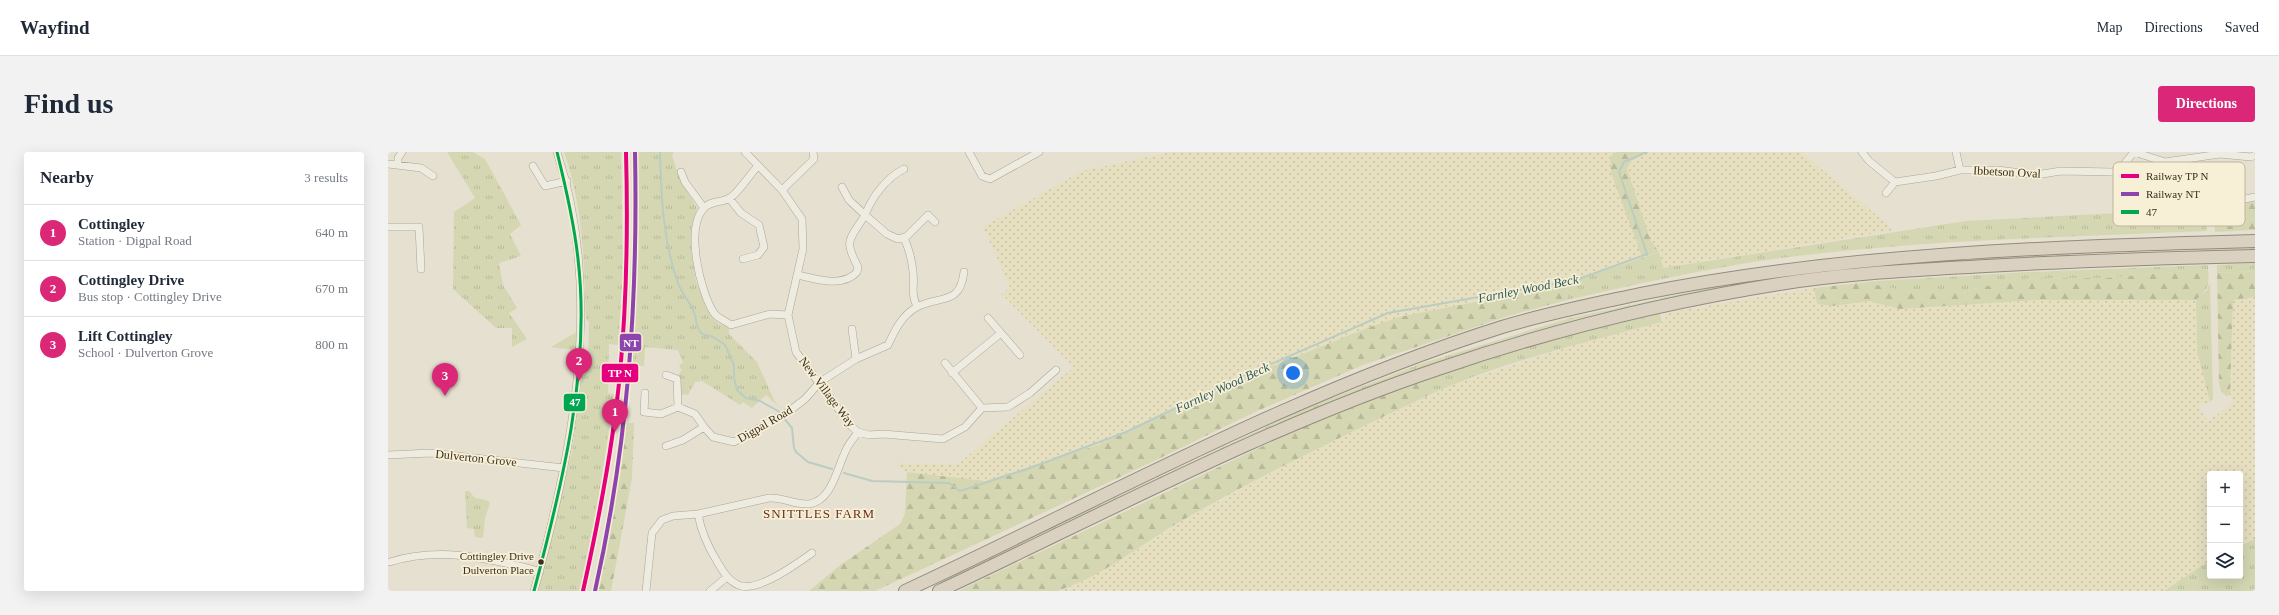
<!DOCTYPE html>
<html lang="en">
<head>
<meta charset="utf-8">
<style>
  body { margin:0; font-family:"Times New Roman",serif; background:#f2f2f3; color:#1f2937 }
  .controls { position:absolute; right:12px; bottom:12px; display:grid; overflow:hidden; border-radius:4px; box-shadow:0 4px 16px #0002 }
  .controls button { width:36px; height:36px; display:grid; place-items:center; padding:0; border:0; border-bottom:1px solid #e0e1e3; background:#fff; color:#1f2937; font:20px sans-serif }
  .you { position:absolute; left:905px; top:221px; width:14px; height:14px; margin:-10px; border:3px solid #fff; border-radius:50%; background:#1a73e8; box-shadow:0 0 0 6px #1a73e833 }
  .badge { display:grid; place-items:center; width:26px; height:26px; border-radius:50%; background:#db2777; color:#fff; font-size:13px; font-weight:700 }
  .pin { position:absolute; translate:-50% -33px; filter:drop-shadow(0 1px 2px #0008) }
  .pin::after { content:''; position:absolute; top:21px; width:14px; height:12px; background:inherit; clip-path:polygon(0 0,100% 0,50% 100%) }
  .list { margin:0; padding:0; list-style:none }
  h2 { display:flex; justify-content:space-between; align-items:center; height:52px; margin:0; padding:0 16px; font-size:17px }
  h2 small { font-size:13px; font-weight:400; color:#747a83 }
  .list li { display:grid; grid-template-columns:26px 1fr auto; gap:12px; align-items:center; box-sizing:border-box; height:56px; padding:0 16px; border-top:1px solid #e0e1e3 }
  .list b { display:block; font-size:15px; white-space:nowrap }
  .list p { margin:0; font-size:13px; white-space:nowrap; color:#747a83 }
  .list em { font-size:13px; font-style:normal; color:#747a83 }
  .icon { flex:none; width:22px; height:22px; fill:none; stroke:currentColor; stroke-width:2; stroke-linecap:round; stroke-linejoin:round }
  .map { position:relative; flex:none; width:1867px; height:439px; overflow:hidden; border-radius:4px }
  header { display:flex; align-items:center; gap:24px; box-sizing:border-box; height:56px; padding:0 20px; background:#fff; border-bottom:1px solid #e0e1e3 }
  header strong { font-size:19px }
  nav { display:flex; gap:22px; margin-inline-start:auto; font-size:14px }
  .intro { display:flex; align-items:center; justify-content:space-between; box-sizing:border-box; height:96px; padding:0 24px }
  h1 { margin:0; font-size:28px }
  .button { padding:10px 18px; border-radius:4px; background:#db2777; color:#fff; font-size:14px; font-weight:700 }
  main { display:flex; gap:24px; padding:0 24px }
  aside { flex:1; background:#fff; border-radius:4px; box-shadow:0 4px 16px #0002 }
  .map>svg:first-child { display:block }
  .farmland { fill:url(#farmland-dots) }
  .grass { fill:url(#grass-tufts) }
  .forest { fill:url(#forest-firs) }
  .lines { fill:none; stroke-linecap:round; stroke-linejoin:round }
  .stream { stroke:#bbccc2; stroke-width:2 }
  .street-casing { stroke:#aca598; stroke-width:8 }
  .highway-casing { stroke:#918b7f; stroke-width:14 }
  .street { stroke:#eeebe1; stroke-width:7 }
  .highway { stroke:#dad1c0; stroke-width:12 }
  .bus-1-casing { stroke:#f7efd6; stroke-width:6 }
  .bus-1 { stroke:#00a651; stroke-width:3 }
  .rail-1-casing { stroke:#f7efd6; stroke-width:7 }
  .rail-2-casing { stroke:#f7efd6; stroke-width:7 }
  .rail-1 { stroke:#e5007d; stroke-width:4 }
  .rail-2 { stroke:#8e44ad; stroke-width:4 }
  .bus-dot { fill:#3c2e1f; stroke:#f7efd6; stroke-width:1.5 }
  .labels { text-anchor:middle; stroke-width:3.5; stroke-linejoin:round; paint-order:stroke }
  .bus-label { font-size:11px; fill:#3c2e1f; stroke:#f7efd6; text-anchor:end }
  .street-label { font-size:12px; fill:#3c2e1f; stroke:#f7efd6 }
  .water-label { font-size:13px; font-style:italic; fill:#2e5c5b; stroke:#f7efd6 }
  .neighbourhood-label { font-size:13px; letter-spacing:1px; fill:#6a311d; stroke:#f7efd6 }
  .key { fill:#f7efd6; stroke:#bfb59f; stroke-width:1 }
  .key-label { font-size:11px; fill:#3c2e1f }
  .line-badge { stroke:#f7efd6; stroke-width:1.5 }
  .badge-label { font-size:11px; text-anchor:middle; font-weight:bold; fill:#fff }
</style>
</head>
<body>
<header>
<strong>Wayfind</strong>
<nav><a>Map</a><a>Directions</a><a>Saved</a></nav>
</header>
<div class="intro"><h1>Find us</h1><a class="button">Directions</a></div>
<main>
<aside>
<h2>Nearby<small>3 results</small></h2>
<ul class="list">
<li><span class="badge">1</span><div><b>Cottingley</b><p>Station · Digpal Road</p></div><em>640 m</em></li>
<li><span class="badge">2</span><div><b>Cottingley Drive</b><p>Bus stop · Cottingley Drive</p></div><em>670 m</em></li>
<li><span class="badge">3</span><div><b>Lift Cottingley</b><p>School · Dulverton Grove</p></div><em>800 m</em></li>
</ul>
</aside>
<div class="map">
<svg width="1867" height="439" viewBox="0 0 1867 439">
  <defs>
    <pattern id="farmland-dots" width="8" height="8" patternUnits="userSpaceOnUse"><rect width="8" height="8" fill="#e6e0c0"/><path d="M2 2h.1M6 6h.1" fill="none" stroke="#c6c0a5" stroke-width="1.8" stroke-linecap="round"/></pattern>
    <pattern id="grass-tufts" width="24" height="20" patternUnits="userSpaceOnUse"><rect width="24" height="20" fill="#d4d7b2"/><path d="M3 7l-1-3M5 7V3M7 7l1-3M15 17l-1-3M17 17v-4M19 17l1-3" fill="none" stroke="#b7b999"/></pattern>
    <pattern id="forest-firs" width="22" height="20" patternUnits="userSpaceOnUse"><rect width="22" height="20" fill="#d4d7b2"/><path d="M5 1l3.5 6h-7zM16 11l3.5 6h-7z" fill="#b7b999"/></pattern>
  </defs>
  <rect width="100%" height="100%" fill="#e6e0d0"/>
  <path class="farmland" d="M783 0H1229L1222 5 1223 21 1254 105 1178 132 1107 144 979 176 868 221 710 293 597 329 519 320 505 311 569 313 686 215 614 142 622 135 595 75 694 19Z
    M1259 0H1413L1506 78 1274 116 1271 100 1263 89 1239 17 1243 9Z
    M1426 136 1429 152 1481 149 1512 157 1648 148H1808L1809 199 1822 250 1814 252 1811 257 1820 269 1845 251 1841 239 1845 148 1867 145V387L1852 394V322H1822V408L1776 439H668L680 435 730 410 794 369 943 289 1066 232 1184 194 1278 169 1277 161Z"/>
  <path class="grass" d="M59 0H85L97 7 133 73 122 82 133 104 111 111 115 133 129 156 121 161 139 187 124 195V176H108L65 137 66 60 87 46Z
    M176 0H233L235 121 230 193 221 192 220 241 226 242C217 308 207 374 191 439H150L184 299 195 216 200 211 201 170 198 167C196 111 195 53 176 0Z
    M246 0H286L284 3 291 25 309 56 303 97 308 129 323 164 331 172 341 175V182L369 210 387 250 394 258 378 243 364 256 355 250 352 253 314 229 307 230 300 243 293 242 290 223 294 218 291 214 295 210 290 198 257 195 256 214 241 213 247 111Z
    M1810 57 1819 62V79C1677 85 1534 88 1392 106 1321 116 1250 132 1179 148L1178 132 1271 100 1275 116 1578 69Z
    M1867 95V98C1759 102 1651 109 1543 116 1471 121 1399 124 1328 136 1182 162 1047 207 910 263L562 426V423L918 256 1032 212 1182 166 1329 134 1391 124 1507 111Z
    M1867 111V119L1829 121V113Z
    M1820 113V117L1718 126 1627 127 1576 140H1523L1489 133 1488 129 1641 120Z
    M1822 130 1825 247 1822 250 1809 199 1808 148 1819 138Z
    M1272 162 1274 170C1195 191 1113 210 1039 244L1037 227C1114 201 1192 180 1272 162Z
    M192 178 191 199 163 195Z
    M77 339H81L87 346 98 348 102 351 97 366 95 386 87 385 86 377 79 376Z
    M1867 387V439H1776L1822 408V424H1852V394Z"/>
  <path class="forest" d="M1229 0H1259L1243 9 1239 17 1263 89 1271 100 1254 105 1223 21 1222 5Z
    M1867 49V78L1827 80 1826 62 1833 54Z
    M1820 117C1822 133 1819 138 1808 148H1648L1512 157 1481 149 1445 154 1429 152 1426 136 1488 129 1489 133 1523 140H1576L1627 127 1718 126Z
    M1867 119V145L1845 148 1842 243 1838 244 1833 239 1831 231 1829 121Z
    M1178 132 1179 148 1120 164 975 213 867 260 764 310 487 439H421L451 414 512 372 517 362 519 320 597 329 710 293 868 221 979 176 1011 165Z
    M1037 227 1039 244C956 283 874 323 795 368 753 392 715 425 668 439H570L913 276Z
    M238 271H246L244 326 223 439H208Z"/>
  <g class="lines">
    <path class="stream" d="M272 0C273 43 275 90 290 131 293 141 302 150 306 160 310 170 306 173 314 182L325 185 337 193 346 213V226L349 238 358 246 372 249 390 259 404 276 406 296 408 300 420 310 444 317
      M456 321 484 329 561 331 572 339 642 316 738 280 842 230 1000 161 1188 128 1259 102 1231 20 1236 10 1259 0"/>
    <defs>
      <path id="street" d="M357 0 394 38 414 67 415 97 400 163 408 200 463 274 470 280 481 283 495 282 555 287 577 275 594 256 620 255 642 241 668 218
        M581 0 594 24 602 27 651 0
        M1474 0 1481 9 1507 30 1548 24 1572 18H1610L1648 23 1673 19 1725 20 1733 16 1746 0
        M1568 0 1572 18
        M1746 0 1777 10 1832 2 1863 5 1867 3
        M0 12 33 16 45 24
        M10 12V6L14 0
        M145 14 157 34 179 29
        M370 14C362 22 351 40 342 46 334 51 323 48 316 56 297 76 312 140 326 161 329 166 338 169 343 173L382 162 400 163
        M516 17C499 25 484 45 477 63L499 82 510 87 519 84 540 63 547 70
        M293 20 297 30 316 56
        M394 38 426 7 425 0
        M1498 41 1507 30
        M341 46 353 61 371 73 376 95 370 103 355 107
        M1822 60 1823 54 1867 45
        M0 75H31L33 117
        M516 86C521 97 524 108 525 120 527 136 522 138 529 155
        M410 123C427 127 455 136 469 120L470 115C455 87 462 88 477 63L461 48 454 35
        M600 166 632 203
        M464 177 468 207
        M557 211 594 256
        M564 221 613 181
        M278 223 289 227 290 255
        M257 241 256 260 273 262 290 255 307 262 316 275
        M278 294 295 288 316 275 325 285 346 290 400 260 417 247 432 230 468 207 500 193C507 178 514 163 529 155 552 143 572 154 576 120
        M0 303 43 301 176 316
        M310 362C313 380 320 395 330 411 336 421 341 430 353 434 372 439 410 411 424 401
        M2 410C53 394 101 407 152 419
        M146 439C185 300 216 141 169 0
        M258 439 264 381 274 368 285 364 310 362 381 346C395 345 406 353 421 352 444 349 449 316 458 298 461 291 466 286 470 280
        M322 439 339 425"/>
      <path id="highway" d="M517 439C715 347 905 241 1114 175 1160 161 1206 152 1252 142 1455 101 1661 95 1867 89
        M551 439C716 362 877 275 1050 217 1158 180 1278 150 1391 132 1460 121 1529 118 1598 114 1688 109 1777 106 1867 104"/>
    </defs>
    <use href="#street" class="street-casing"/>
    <use href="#highway" class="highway-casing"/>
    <use href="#street" class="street"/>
    <use href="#highway" class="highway"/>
    <defs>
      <path id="bus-1" d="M146 439C174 334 203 217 190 107 186 70 178 36 169 0"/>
    </defs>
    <use href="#bus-1" class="bus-1-casing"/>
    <use href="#bus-1" class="bus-1"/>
    <defs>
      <path id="rail-1" d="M195 439C211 367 225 295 232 221 239 147 240 74 238 0"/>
      <path id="rail-2" d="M207 439C240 291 250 151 247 0"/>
    </defs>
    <use href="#rail-1" class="rail-1-casing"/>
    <use href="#rail-2" class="rail-2-casing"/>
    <use href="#rail-1" class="rail-1"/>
    <use href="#rail-2" class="rail-2"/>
  </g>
  <circle class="bus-dot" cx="153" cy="410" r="3.5"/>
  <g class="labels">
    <g class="bus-label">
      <text x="146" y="408">Cottingley Drive<tspan x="146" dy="14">Dulverton Place</tspan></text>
    </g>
    <g class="street-label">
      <text transform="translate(1619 20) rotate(3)" y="4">Ibbetson Oval</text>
      <text transform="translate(439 240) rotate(53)" y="4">New Village Way</text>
      <text transform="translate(377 272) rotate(-30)" y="4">Digpal Road</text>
      <text transform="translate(88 306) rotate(6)" y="4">Dulverton Grove</text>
    </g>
    <g class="water-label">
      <text transform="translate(1140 136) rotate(-11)" y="5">Farnley Wood Beck</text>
      <text transform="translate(834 235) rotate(-25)" y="5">Farnley Wood Beck</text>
    </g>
    <g class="neighbourhood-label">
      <text x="431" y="366">SNITTLES FARM</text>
    </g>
  </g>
  <rect x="1725" y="10" width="132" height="64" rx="6" class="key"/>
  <rect x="1733" y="22" width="18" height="4" fill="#e5007d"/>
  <rect x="1733" y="40" width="18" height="4" fill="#8e44ad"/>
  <rect x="1733" y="58" width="18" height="4" fill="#00a651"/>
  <g class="key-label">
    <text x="1758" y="28">Railway TP N</text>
    <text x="1758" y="46">Railway NT</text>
    <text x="1758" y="64">47</text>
  </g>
  <g class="line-badge">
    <rect x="231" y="181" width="23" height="19" rx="4" fill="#8e44ad"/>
    <rect x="213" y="211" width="38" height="20" rx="4" fill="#e5007d"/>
    <rect x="175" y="241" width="23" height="19" rx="4" fill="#00a651"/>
  </g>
  <g class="badge-label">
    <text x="243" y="195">NT</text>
    <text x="232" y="225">TP N</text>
    <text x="187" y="254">47</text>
  </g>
</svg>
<div class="controls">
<button>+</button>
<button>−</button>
<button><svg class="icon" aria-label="layers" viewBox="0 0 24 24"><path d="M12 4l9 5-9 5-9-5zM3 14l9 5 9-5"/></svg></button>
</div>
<div class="you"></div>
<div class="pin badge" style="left:227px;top:280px">1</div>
<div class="pin badge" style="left:191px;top:229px">2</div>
<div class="pin badge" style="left:57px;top:244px">3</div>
</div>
</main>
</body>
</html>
